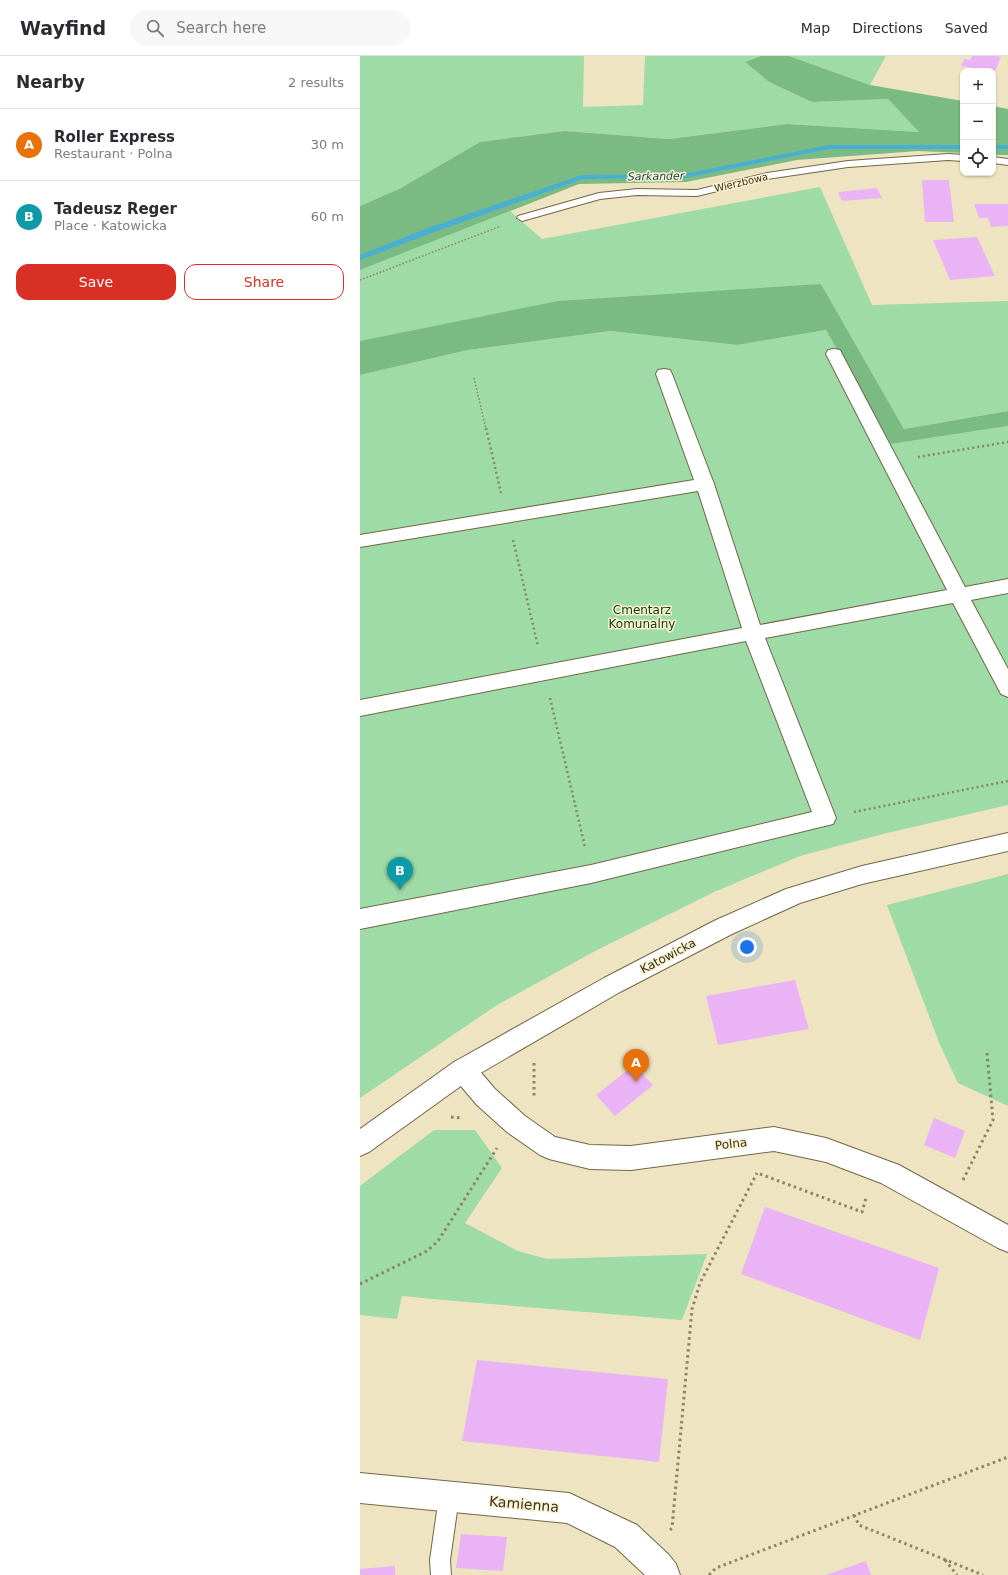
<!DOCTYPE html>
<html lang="en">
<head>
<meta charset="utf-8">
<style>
  body { margin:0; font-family:"DejaVu Sans",sans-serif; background:#f7f7f7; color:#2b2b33 }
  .controls { position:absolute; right:12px; top:12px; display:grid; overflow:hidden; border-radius:8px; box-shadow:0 1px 3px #0004 }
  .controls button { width:36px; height:36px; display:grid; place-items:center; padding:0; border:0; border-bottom:1px solid #e1e1e2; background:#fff; color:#2b2b33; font:20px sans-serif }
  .you { position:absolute; left:387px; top:891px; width:14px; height:14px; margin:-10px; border:3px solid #fff; border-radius:50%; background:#1a73e8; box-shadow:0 0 0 6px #1a73e833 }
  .badge { display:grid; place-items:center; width:26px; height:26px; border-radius:50%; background:#d93025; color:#fff; font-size:13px; font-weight:700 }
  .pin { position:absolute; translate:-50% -33px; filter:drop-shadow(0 1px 2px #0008) }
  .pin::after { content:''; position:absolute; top:21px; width:14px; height:12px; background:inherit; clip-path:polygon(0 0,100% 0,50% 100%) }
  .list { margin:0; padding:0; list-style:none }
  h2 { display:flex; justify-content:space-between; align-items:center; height:52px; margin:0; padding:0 16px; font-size:17px }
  h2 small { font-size:13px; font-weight:400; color:#7c7c81 }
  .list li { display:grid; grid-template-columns:26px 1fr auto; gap:12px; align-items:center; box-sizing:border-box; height:72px; padding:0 16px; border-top:1px solid #e1e1e2 }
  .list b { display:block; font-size:15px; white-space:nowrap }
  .list p { margin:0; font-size:13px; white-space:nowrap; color:#7c7c81 }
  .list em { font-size:13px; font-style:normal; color:#7c7c81 }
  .actions { display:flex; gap:8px; padding:12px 16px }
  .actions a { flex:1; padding:9px 0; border:1px solid #d93025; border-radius:12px; text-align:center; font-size:14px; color:#d93025 }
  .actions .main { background:#d93025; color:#fff }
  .icon { flex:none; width:22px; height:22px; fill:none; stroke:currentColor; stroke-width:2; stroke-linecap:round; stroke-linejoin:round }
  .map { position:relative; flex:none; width:648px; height:1519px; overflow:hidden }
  header { display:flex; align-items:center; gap:24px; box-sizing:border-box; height:56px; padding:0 20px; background:#fff; border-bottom:1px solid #e1e1e2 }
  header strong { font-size:19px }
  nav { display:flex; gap:22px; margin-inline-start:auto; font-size:14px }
  .search { width:280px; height:36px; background:#f7f7f7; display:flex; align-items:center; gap:10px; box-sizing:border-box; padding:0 14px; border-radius:22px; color:#7c7c81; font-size:15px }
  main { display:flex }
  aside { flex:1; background:#fff }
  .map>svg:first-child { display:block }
  .green { fill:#9edba6 }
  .forest { fill:#79bb82 }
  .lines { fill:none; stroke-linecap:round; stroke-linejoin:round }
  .stream { fill:#48aed2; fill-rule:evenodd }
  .building { fill:#e9b3f5 }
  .service-casing { stroke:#706747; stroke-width:2 }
  .pedestrian-casing { stroke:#706747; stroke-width:2 }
  .minor-casing { stroke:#706747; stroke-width:2 }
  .tertiary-casing { stroke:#706747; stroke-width:2 }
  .path-far2 { stroke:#8b836c; stroke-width:1.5; stroke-dasharray:1.5 2; stroke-linecap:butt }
  .path-far1 { stroke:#8b836c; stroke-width:2.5; stroke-dasharray:2 3; stroke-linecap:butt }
  .path { stroke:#8b836c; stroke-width:3; stroke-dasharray:2.5 3.5; stroke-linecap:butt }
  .service { fill:#fff; fill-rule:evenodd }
  .pedestrian { fill:#fff; fill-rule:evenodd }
  .minor { fill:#fff; fill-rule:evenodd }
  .tertiary { fill:#fff; fill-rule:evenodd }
  .labels { text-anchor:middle; stroke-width:3; stroke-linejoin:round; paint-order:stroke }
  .far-street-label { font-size:10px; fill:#363124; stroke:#fcf2ce }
  .far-water-label { font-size:11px; font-style:italic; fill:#1e4959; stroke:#fcf2ce }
  .park-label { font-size:12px; fill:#0f401b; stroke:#fcf2ce }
  .street-label { font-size:12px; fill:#363124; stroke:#fcf2ce }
  .near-street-label { font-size:14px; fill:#363124; stroke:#fcf2ce }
</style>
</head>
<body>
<header>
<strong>Wayfind</strong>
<div class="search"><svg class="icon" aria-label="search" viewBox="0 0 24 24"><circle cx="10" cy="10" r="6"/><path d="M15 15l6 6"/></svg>Search here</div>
<nav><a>Map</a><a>Directions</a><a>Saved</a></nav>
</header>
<main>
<aside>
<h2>Nearby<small>2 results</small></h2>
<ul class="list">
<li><span class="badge" style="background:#e8710a">A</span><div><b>Roller Express</b><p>Restaurant · Polna</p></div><em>30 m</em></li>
<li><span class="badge" style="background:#0f9aa8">B</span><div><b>Tadeusz Reger</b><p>Place · Katowicka</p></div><em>60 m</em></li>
</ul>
<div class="actions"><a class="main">Save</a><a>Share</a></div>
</aside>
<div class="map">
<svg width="648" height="1519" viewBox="0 0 648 1519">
  <rect width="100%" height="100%" fill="#efe4c1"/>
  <path class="green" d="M0 0H224L223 51 283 49 285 0H401L385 6 409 26 452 46 528 43 559 76 427 68 309 83 204 75 120 86 39 133 0 150Z
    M429 0H526L510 29Z
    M460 131 512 249 648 245V355L544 373 461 228 0 285V214L150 155 182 183Z
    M466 274 531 388 648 370V749L523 778 440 800 354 836 237 894 137 949 0 1042V319L108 294 250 275 377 289Z
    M648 818V1050L598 1027 580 989 527 849Z
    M74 1074H115L142 1112 105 1167 158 1195 187 1203 347 1198 322 1264 95 1245 42 1240 37 1263 0 1259V1130Z"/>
  <path class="forest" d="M401 0H429L510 29 603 45V97L558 95 437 104 326 126 219 128 0 214V150L39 133 120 86 204 75 309 83 427 68 559 76 528 43 452 46 409 26 385 6Z
    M633 50 648 53V99H633Z
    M461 228 544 373 648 355V370L531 388 466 274 377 289 250 275 108 294 0 319V285L198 245Z"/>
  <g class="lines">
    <path class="stream" d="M469 89H603V93H469L324 122 223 123 74 176 0 204V199L68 172 222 119 324 118Z
      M633 89H648V93H633Z"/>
  </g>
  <path class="building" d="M612 0H635L641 1 635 15 601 10 604 3 610 4Z
    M562 124H589L594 166H565Z
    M517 132 522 142 482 145 478 136Z
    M614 148H648V170L631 171 628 162H619Z
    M617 181 635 220 590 224 573 184Z
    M435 924 449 973 358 989 346 940Z
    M274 1009 293 1029 255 1060 236 1039Z
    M574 1062 605 1075 595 1102 564 1089Z
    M405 1151 579 1212 560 1284 381 1218Z
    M117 1304 308 1323 299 1406 102 1385Z
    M101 1478 147 1481 143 1515 96 1512Z
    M506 1505 511 1519H466Z
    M35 1510V1519H0V1513Z"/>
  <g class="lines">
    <defs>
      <path id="service" d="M588 98 603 99V105L588 104 488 111 407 123 337 140 277 139 240 143 162 165 157 162 158 160 239 137 277 133 337 134 407 117 488 105Z
        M633 101 648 103V109L633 107Z
        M89 1431 96 1434 99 1441 90 1504 91 1519H71L70 1504 79 1441 82 1434Z"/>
      <path id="pedestrian" d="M474 293 480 294 482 298 605 531 648 523V537L611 544 648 613V641L641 638 593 547 405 582 476 762 473 768 231 827 0 873V853L231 809 452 756 386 585 0 660V644L382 572 338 435 0 491V479L334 424 296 318 298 314 304 313 310 314 312 318 354 428 400 569 587 534 466 298 468 294Z"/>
      <path id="minor" d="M103 1003 112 1006 135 1033 165 1060 195 1081 230 1089 271 1090 414 1071 466 1082 539 1109 648 1169V1196L638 1192 521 1127 466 1106 414 1095 271 1114 230 1113 189 1103 180 1099 147 1076 117 1049 94 1022 91 1014 94 1006Z
        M0 1417 209 1437 277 1469 309 1499 316 1508 320 1519H285L255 1491 207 1467 0 1447Z"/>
      <path id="tertiary" d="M648 777V795L502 828 440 847 372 878 260 936 112 1022 9 1096 0 1100V1073L94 1006 244 922 356 864 426 833 502 810Z"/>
    </defs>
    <use href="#service" class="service-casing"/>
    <use href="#pedestrian" class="pedestrian-casing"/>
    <use href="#minor" class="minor-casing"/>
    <use href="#tertiary" class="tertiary-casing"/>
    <path class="path-far2" d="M0 224 141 170
      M114 322 126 373"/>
    <path class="path-far1" d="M126 372 141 437
      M558 401 648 386
      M153 484 178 590
      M190 642 225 791
      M494 756 648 725"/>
    <path class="path" d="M174 1007V1042
      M91 1061 102 1062
      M400 1118 502 1156 506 1142
      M603 1124 633 1064 627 997
      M0 1228 67 1195 78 1185 137 1092
      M494 1459 499 1469 623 1519
      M310 1474 312 1472 332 1253 340 1227 397 1117
      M585 1504 597 1519
      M349 1519 356 1512 648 1401"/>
    <use href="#service" class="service"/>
    <use href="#pedestrian" class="pedestrian"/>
    <use href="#minor" class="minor"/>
    <use href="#tertiary" class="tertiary"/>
  </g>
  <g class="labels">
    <g class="far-street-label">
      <text transform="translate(381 126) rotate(-13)" y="4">Wierzbowa</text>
    </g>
    <g class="far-water-label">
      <text transform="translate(296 120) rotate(-1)" y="4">Sarkander</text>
    </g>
    <g class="park-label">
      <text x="282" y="558">Cmentarz<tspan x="282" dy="14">Komunalny</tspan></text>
    </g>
    <g class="street-label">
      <text transform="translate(308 900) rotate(-28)" y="4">Katowicka</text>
      <text transform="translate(371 1088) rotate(-7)" y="4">Polna</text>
    </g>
    <g class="near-street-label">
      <text transform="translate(164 1448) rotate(5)" y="5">Kamienna</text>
    </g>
  </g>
</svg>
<div class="controls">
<button>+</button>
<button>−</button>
<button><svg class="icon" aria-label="locate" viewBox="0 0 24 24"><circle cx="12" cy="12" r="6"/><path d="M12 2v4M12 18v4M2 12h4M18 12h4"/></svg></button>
</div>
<div class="you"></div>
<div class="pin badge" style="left:276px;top:1026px;background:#e8710a">A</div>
<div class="pin badge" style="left:40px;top:834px;background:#0f9aa8">B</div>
</div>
</main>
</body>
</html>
